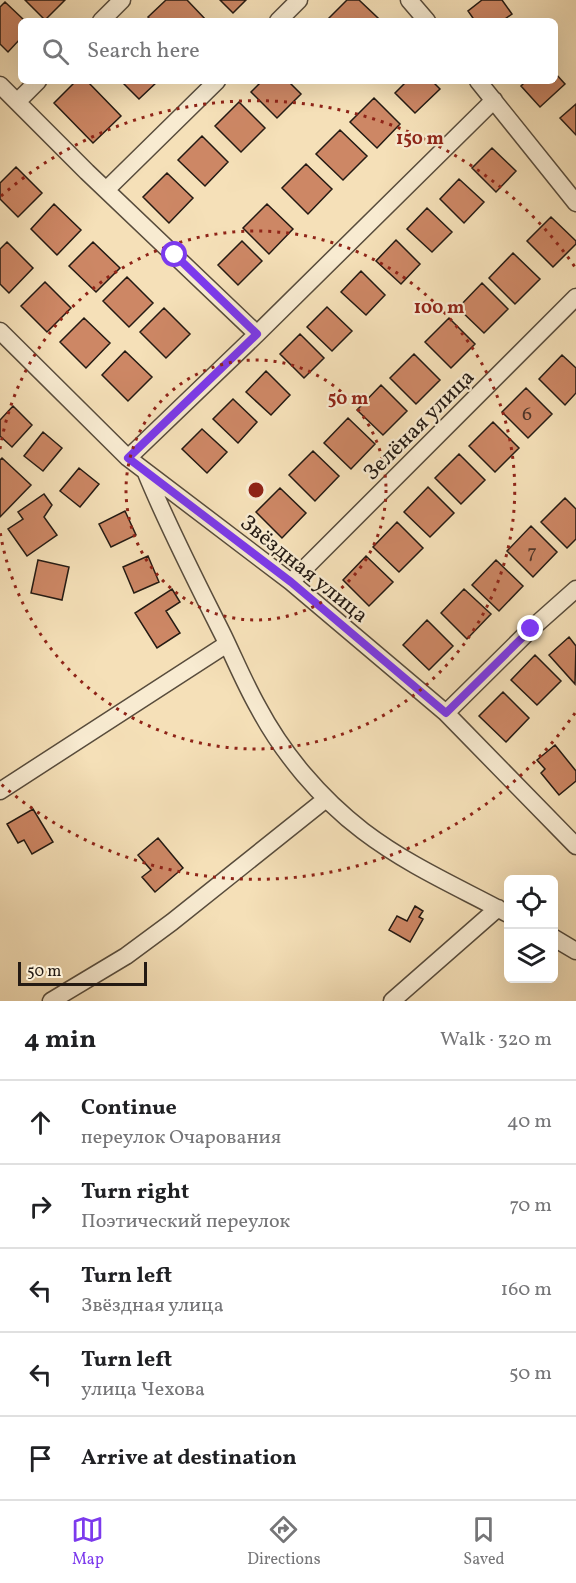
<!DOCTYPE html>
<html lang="en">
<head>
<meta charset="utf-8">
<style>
  body { margin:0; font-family:Vollkorn,serif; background:#f2f2f2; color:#202124 }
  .controls { position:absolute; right:18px; bottom:18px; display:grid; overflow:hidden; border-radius:9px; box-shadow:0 6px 24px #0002 }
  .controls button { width:54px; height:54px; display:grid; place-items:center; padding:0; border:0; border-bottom:2px solid #e0e0e0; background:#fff; color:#202124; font:30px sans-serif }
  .scale { position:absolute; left:18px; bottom:15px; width:129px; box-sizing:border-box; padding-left:6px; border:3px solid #241a13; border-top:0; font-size:16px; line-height:21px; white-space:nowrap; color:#241a13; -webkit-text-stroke:4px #f8ebd1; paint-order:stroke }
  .stop { position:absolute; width:18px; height:18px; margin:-14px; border:4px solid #7c3aed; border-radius:50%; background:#fff }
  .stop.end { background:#7c3aed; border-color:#fff; box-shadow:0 2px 6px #0008 }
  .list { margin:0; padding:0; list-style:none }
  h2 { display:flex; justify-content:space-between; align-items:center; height:78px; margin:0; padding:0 24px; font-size:26px }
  h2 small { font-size:20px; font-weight:400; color:#757577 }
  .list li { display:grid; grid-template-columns:39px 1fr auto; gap:18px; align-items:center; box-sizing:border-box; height:84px; padding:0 24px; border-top:2px solid #e0e0e0 }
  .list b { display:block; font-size:22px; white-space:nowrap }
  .list p { margin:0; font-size:20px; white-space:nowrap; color:#757577 }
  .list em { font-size:20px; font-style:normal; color:#757577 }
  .icon { flex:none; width:33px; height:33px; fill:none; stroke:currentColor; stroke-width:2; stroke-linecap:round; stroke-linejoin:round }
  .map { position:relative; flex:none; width:576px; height:1001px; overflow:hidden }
  .search { position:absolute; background:#fff; box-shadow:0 6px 24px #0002; left:18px; right:18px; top:18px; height:66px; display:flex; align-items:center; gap:15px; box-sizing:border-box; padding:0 21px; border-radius:9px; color:#757577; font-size:22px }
  .sheet { height:498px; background:#fff }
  nav { display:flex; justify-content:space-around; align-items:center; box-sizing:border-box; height:84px; border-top:2px solid #e0e0e0; background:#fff; font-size:16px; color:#757577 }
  nav a { display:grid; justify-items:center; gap:3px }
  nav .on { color:#7c3aed }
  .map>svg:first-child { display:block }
  .building { fill:#cd8765; stroke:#241a13; stroke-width:1.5 }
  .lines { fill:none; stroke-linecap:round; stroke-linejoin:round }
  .minor-casing { stroke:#584c3c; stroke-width:19 }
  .minor { stroke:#f8ebd1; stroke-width:16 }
  .route { stroke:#7c3aed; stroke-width:8 }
  .ring { fill:none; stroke:#8f2418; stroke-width:3; stroke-dasharray:3 6 }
  .labels { text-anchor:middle; stroke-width:4.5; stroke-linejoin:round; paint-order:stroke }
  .number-label { font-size:20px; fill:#4e3528 }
  .street-label { font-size:22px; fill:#241a13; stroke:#f8ebd1 }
  .centre { fill:#8f2418; stroke:#f8ebd1; stroke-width:3 }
  .ring-label { font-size:18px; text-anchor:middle; font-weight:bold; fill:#8f2418; stroke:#f8ebd1; stroke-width:4.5; stroke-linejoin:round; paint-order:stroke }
</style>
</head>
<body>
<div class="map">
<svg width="576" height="1001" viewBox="0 0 576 1001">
  <rect width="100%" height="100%" fill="#f5e0b8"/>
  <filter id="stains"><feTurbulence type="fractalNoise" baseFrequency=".00333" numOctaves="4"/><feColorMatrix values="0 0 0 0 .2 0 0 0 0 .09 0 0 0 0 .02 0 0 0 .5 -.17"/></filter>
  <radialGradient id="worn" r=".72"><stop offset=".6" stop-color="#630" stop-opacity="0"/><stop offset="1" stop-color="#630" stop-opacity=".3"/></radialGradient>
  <path class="building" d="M25 0H65L45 20Z
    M166 0H187L207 21H152L148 17Z
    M220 0H246L233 13Z
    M347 0H359L379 19 378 21H332L329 18Z
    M482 0H502L512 14 502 21H475L468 11Z
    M5 2 25 21H21V38L8 52 0 44V7Z
    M555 73 565 84 540 107 521 86 526 81H555Z
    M76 81H87L121 116 93 143 54 103Z
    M121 81H158L139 99Z
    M262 81H288L301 94 277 118 251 92Z
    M407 81H432L440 89 415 113 395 93Z
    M374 98 400 124 377 148 350 122Z
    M239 102 265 128 241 152 215 126Z
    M576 104V135L560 118Z
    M340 130 367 156 343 180 316 154Z
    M202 136 228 162 205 186 178 160Z
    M492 148 516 171 496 192 472 168Z
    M306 164 332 189 308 214 282 188Z
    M16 167 42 193 18 217 0 199V183Z
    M167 173 193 198 169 223 143 197Z
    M459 179 484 202 464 223 440 199Z
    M54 204 81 230 57 255 31 229Z
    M267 204 293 229 269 254 243 228Z
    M427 208 452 232 432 252 407 229Z
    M551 217 576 241V244L553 267 527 241Z
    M396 240 420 264 401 284 376 261Z
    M242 241 262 261 238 285 218 265Z
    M7 242 33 268 9 293 0 284V249Z
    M93 242 120 268 96 292 69 266Z
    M513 253 540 279 515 304 489 278Z
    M361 271 385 295 366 315 341 292Z
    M127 277 153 303 129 327 103 301Z
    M45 282 71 308 47 332 21 306Z
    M482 283 508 309 484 333 458 308Z
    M327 307 352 331 332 351 307 327Z
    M164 308 190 334 166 358 140 332Z
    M84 318 110 343 86 368 60 342Z
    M449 318 475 344 451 368 425 342Z
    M300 334 324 358 304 378 280 354Z
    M125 351 152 377 128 401 102 375Z
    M414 354 440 380 416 404 390 378Z
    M562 355 576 368V393L565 405 539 379Z
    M266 371 290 395 271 415 246 392Z
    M381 385 407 411 383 435 357 410Z
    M526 388 552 414 528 438 502 412Z
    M233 399 257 422 238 443 213 419Z
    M13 406 32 425 12 447 0 436V420Z
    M348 418 375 444 351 469 324 443Z
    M493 422 519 448 495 472 469 446Z
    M202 429 227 452 207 473 182 449Z
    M43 432 62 448 43 471 24 456Z
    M313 451 339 476 315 501 289 475Z
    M459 454 485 480 461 504 435 478Z
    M2 458 31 485 0 517V460Z
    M79 468 99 484 80 507 60 491Z
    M428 487 454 513 430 537 404 512Z
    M280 488 306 513 282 538 256 512Z
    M44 494 52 505 44 517 57 535 27 556 8 529 23 519 18 512Z
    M565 498 576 509V539L567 548 541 522Z
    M125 511 136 535 111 547 99 524Z
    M397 522 423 548 399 572 373 547Z
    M531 526 557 552 533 577 507 551Z
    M148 556 159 582 134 593 123 567Z
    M366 556 393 582 369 606 343 580Z
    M38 560 69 567 62 600 31 593Z
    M496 560 523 586 499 611 472 585Z
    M172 589 180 602 166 611 180 633 157 648 135 613Z
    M464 589 491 614 467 639 441 613Z
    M427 620 453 646 429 670 403 645Z
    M569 637 576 646 575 684 549 655Z
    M535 655 561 681 537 705 511 680Z
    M503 692 529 718 506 742 479 716Z
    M555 745 576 771V781L559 795 541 773 545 769 537 760Z
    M33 809 53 842 32 854 24 840 18 843 7 824Z
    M158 838 183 868 155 892 142 877 151 870 138 855Z
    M415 906 423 911 419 917 423 919 410 942 389 930 397 916 407 921Z"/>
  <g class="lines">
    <defs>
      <path id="minor" d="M409 0 427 21
        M101 21 122 0
        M278 21 299 0
        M478 81 576 203
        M0 85 87 172 257 334
        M17 102 38 81
        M106 190 217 81
        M0 331 128 458 291 582 446 713 576 846
        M128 458 257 334 494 100
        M146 473C169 529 197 583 224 637 235 660 245 684 258 707 283 754 320 798 363 831 409 866 458 887 508 914
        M291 582 576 297
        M446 713 531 629 576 589
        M0 791 227 644
        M554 938 576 951
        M51 1001 126 956 172 922 326 799
        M392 1001 498 908"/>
    </defs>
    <use href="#minor" class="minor-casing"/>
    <use href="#minor" class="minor"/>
  </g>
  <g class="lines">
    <path class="route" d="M175 255 257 334 128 458 291 582 446 713 531 629"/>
  </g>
  <g class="ring">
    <circle cx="256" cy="490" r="130"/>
    <path d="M0 449A259 259 0 1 1 0 531"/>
    <path d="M575 713A389 389 0 0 1 1 784M1 196A389 389 0 0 1 575 267"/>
  </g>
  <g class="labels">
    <g class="number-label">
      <text x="527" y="420">6</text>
      <text x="532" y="558">7</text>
    </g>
    <g class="street-label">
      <text transform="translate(418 424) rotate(-45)" y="8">Зелёная улица</text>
      <text transform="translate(305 568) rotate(39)" y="8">Звёздная улица</text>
    </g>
  </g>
  <circle cx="256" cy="490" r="9" class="centre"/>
  <g class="ring-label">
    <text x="420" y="144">150 m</text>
    <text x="439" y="313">100 m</text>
    <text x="348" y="404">50 m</text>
  </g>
  <rect width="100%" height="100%" filter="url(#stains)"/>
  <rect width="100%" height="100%" fill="url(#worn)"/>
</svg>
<div class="controls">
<button><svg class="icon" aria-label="locate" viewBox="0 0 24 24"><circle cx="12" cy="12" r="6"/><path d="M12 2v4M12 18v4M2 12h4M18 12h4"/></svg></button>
<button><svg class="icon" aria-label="layers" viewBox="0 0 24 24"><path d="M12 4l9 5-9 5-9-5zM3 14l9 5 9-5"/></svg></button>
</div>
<div class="scale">50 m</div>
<div class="stop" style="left:175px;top:255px"></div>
<div class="stop end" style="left:531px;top:629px"></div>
<div class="search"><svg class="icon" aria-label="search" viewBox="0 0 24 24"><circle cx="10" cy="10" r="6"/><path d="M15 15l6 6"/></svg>Search here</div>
</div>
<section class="sheet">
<h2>4 min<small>Walk · 320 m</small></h2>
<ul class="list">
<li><svg class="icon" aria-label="ahead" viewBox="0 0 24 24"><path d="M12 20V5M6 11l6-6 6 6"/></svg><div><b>Continue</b><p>переулок Очарования</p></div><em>40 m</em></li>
<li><svg class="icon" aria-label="right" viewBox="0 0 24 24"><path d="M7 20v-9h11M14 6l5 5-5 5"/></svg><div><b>Turn right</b><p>Поэтический переулок</p></div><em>70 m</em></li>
<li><svg class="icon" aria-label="left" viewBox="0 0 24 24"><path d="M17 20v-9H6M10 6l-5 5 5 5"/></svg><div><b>Turn left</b><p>Звёздная улица</p></div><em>160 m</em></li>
<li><svg class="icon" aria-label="left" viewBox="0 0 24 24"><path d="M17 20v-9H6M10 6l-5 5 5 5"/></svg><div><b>Turn left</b><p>улица Чехова</p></div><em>50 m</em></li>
<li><svg class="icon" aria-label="arrive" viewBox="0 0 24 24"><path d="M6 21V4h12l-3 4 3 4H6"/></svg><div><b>Arrive at destination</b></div></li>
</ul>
</section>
<nav>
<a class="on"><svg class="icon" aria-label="map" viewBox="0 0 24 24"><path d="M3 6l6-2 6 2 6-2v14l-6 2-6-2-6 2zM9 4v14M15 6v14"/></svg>Map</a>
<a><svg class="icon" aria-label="directions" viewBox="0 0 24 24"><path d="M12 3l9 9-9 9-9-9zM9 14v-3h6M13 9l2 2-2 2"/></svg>Directions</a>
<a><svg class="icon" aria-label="saved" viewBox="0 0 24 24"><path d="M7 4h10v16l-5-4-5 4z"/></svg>Saved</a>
</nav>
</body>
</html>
